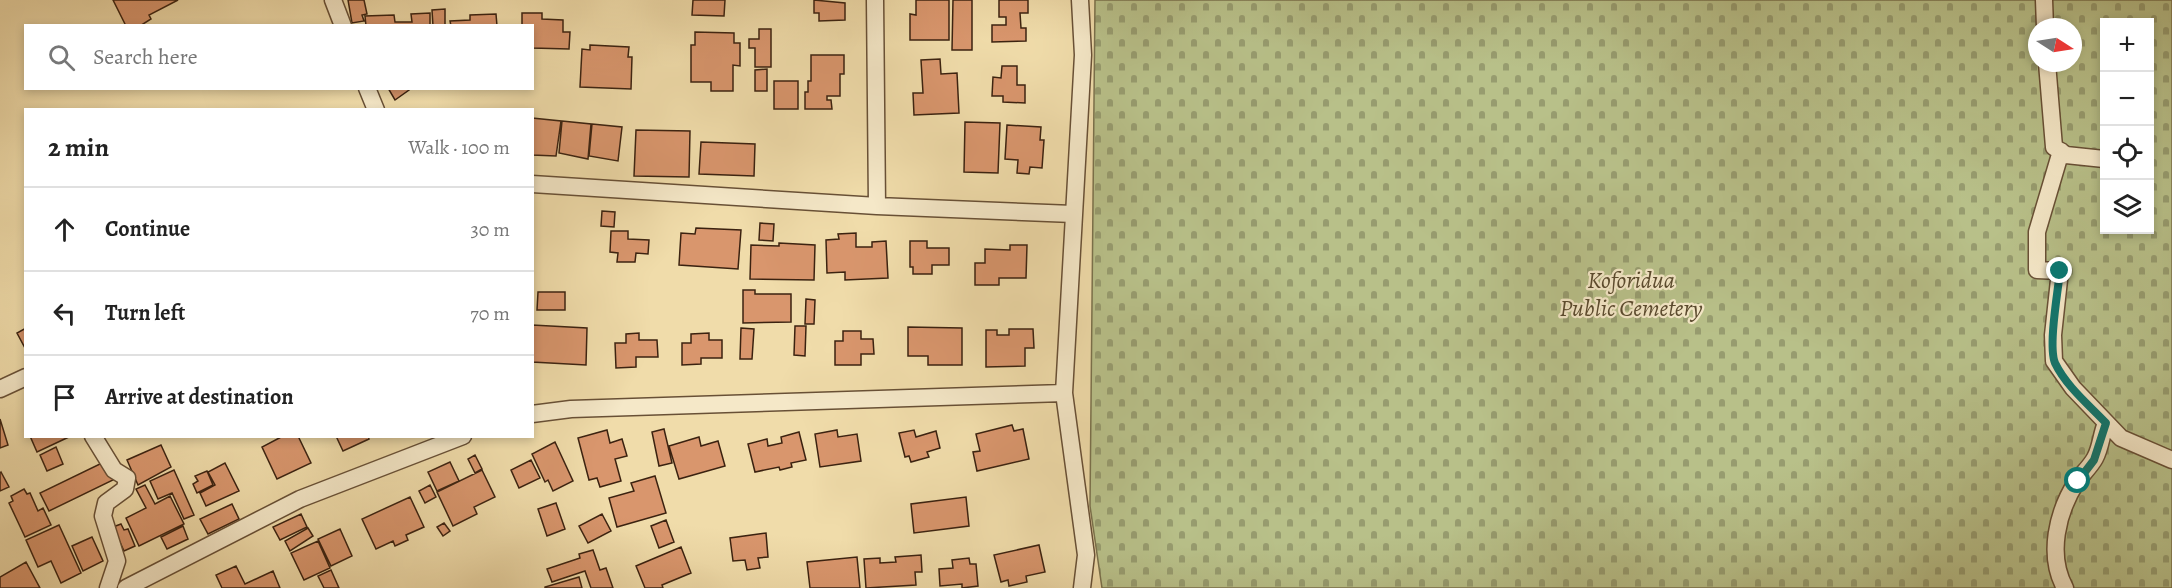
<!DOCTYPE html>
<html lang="en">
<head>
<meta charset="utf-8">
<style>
  body { margin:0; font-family:Alegreya,serif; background:#f6f6f6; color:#222 }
  .controls { position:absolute; right:18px; top:18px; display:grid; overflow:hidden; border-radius:0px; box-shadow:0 3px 9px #0003 }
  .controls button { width:54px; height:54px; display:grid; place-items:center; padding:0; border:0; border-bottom:2px solid #e0e0e0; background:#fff; color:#222; font:30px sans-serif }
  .compass { position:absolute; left:2028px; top:18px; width:54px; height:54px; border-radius:50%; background:#fff; box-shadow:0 3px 9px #0003; rotate:102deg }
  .stop { position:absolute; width:18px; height:18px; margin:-14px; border:4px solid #0f766e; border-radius:50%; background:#fff }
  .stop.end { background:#0f766e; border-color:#fff; box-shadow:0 2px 6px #0008 }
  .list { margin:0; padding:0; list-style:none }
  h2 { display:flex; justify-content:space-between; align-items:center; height:78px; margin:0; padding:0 24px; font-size:26px }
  h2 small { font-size:20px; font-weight:400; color:#767676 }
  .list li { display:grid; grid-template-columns:39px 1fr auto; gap:18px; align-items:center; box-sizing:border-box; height:84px; padding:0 24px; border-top:2px solid #e0e0e0 }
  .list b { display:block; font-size:22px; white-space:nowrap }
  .list em { font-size:20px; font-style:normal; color:#767676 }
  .icon { flex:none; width:33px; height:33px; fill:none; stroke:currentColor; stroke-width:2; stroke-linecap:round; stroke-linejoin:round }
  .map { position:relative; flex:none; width:2172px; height:588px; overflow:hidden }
  .search { position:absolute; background:#fff; box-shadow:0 3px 9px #0003; left:24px; top:24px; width:510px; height:66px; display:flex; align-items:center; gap:15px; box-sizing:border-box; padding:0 21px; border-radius:0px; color:#767676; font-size:22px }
  .panel { position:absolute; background:#fff; box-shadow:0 3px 9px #0003; left:24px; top:108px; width:510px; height:330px; border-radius:0px }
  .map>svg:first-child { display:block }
  .cemetery { fill:url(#cemetery-stones); stroke:#7a714c; stroke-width:1.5; fill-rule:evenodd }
  .building { fill:#d9966d; stroke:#3b2210; stroke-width:1.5 }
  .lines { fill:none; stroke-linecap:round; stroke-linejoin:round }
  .minor-casing { stroke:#685036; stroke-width:19 }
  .minor { stroke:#f5e8c8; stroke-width:16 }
  .route { stroke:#0f766e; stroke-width:8 }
  .labels { text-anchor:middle; stroke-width:4.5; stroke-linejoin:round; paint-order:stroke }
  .park-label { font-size:24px; font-style:italic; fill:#5a4a2e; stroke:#f5e8c8 }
</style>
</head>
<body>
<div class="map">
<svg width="2172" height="588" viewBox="0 0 2172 588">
  <defs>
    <pattern id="cemetery-stones" width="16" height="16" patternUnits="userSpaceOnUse" patternTransform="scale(1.5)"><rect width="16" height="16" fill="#b8c089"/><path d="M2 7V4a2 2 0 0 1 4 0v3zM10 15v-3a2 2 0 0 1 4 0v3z" fill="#979c6f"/></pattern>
  </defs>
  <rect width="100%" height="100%" fill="#f0dcaa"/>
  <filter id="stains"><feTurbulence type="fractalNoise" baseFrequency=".00333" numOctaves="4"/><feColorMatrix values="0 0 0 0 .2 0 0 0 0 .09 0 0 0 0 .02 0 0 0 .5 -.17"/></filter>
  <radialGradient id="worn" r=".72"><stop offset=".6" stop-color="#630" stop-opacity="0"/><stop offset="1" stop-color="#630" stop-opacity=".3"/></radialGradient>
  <path class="cemetery" d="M1095 0H2172V588H1102L1090 506ZM2104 22H2150V230H2104ZM2037 27H2073V63H2037Z"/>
  <path class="building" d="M113 0H178L149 15 151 19 140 26H126Z
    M348 0H364L367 14 362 15 364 21 352 23Z
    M693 0H725L724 16 692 15Z
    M814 0 845 3V20L819 21V13H814Z
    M916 0H949V40H910V14L916 15Z
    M953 0H972V50H952Z
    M999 0H1028V13H1020L1021 28H1026V41L992 42V25H1006V17H999Z
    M445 9V26H433L432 10Z
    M430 13V26H366L365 16 394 15 395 22H412L411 14Z
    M522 13H542V19L563 20V32H570L569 49 532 48V26H522Z
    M496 14 497 26H451L450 21 470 20V15Z
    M759 29H771V67H755V48H749V39H759Z
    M695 32 734 33V43H740V66L733 65V91H711V82H691V45H695Z
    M590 45 629 47 628 57H632L631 89 580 87 582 49 590 50Z
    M811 55H844V74H840V96H827V100H831L832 109H805V92H808V81H811Z
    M940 59 941 74 957 73 959 113 914 115 913 93H923L921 60Z
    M1002 66H1017V85H1025V103L1003 102V96H992L993 77 1001 78Z
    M767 69V91H755V70Z
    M774 81H798V109H774Z
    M388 88H408L409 90 395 100Z
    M532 118 561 121 556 156 532 155Z
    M562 121 591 124 588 159 559 153Z
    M965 122 1000 123 998 173 964 172Z
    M592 124 622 127 618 161 589 156Z
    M1007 125 1041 127 1040 140H1044L1042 168 1030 167 1029 174 1017 173 1018 160 1005 159Z
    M636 130 690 131 689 177 634 176Z
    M701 142 755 144 754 176 699 174Z
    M602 211 615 212 614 227 601 226Z
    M760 223 774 224 773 241 759 240Z
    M696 228 741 230 738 269 679 265 681 233 695 234Z
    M611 231H628V239L649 240 648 254 636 253 635 262H617L618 253 610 252Z
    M856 233V247H872V242L886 241 888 278 845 280V272L827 273 826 240 839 239 838 234Z
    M910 241H927V248H949V265H932V274H913V267H910Z
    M779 243 815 245 814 280 750 279 751 245 779 246Z
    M1010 245H1027L1026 278H999V285H975V263H985V249L1010 250Z
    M743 290H755V294H791V322L743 323Z
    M538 292H565V310H537Z
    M806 299 815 300 814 324H805Z
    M532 325 587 328 586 365 532 362Z
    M795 326H806L805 356 794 355Z
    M908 327 962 328V365H928V356H908Z
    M26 328V347L25 348 17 333Z
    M741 328 754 329 752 359H740Z
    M1009 329H1033L1034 348H1025V366L986 367V330H997V335H1009Z
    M843 331H861V339H873L874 354H861V365H835V341H843Z
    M639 333V340H657L658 357H636V367L616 368 615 343H626V334Z
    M709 333V340H722V358H701V364L682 365V343H691V334Z
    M0 419 8 445 0 448Z
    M1012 425 1014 431 1023 429 1029 459 977 471 973 452 980 451 976 434Z
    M664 429 672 463 659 466 652 432Z
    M607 430 610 443 622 439 627 456 615 459 621 481 600 487 597 478 589 480 578 438Z
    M837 430 838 437 857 434 861 461 820 467 815 434Z
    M914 430 916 437 936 431 940 448 927 452 929 457 911 462 909 456 905 457 899 433Z
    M799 432 806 460 791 463 792 467 780 470 779 467 755 472 748 444 767 439 768 446 782 443 781 437Z
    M30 436H71L37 452Z
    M283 436H298L311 463 277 479 262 447Z
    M336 436H368L369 439 343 451Z
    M699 437 701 446 718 441 725 466 679 479 669 446Z
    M555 442 573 481 553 491 548 480 545 482 532 454Z
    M161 445 171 467 138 485 127 460Z
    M56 447 63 464 47 471 40 455Z
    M475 455 482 469 475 473 468 459Z
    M531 460 540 478 519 488 511 470Z
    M104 462 113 480 49 511 40 493Z
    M450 462 459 481 437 491 428 472Z
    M225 463 239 491 206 506 200 493 215 485 208 472Z
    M174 470 194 515 184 519 172 493 158 499 150 481Z
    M482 470 495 497 474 507 477 514 453 526 437 492Z
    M207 471 213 485 197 493 193 484 198 481 195 476Z
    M1 472 9 487 0 491V473Z
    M655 476 666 513 617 527 609 498 634 491 631 483Z
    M145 485 155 504 170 496 184 524 139 546 126 518 146 508 136 489Z
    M430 485 436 497 425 503 419 491Z
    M24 489 27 494 30 493 38 511 43 508 51 525 25 537 9 503 13 501 11 496Z
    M410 497 424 527 406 535 408 540 395 546 393 541 376 549 362 519Z
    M966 497 969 526 914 533 911 504Z
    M556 503 565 529 547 536 538 509Z
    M232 504 239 519 208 534 200 519Z
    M301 514 307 527 280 540 273 527Z
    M602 514 611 531 588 543 579 526Z
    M666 520 674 542 659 548 651 526Z
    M444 523 450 531 443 536 437 527Z
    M121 524 124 530 128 529 135 546 124 551 113 527Z
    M59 525 81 573 61 583 51 561 38 567 26 540Z
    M183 526 188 539 167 549 161 537Z
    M308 528 313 536 290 551 285 541Z
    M340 529 352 556 331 566 318 539Z
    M766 533 768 557 758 558 760 568 747 570 745 560 733 561 730 538Z
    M92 537 103 561 83 571 72 546Z
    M318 541 330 568 304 580 291 553Z
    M1039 545 1045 572 1026 576 1027 582 1009 586 1008 580 1001 582 994 555Z
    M681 547 691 573 662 585 663 588H645L636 566Z
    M593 550 600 570 606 568 613 588H591L585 571 552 582 547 569 580 558 579 554Z
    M921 555 922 572H915L916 585 866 588 864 559 880 558V563L896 562 895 557Z
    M857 557 860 588H810L807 562Z
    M969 558 970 564H976L978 586 962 588V584L940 586 939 569 953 568 952 560Z
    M26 562 40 588H0V577Z
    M236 566 245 584 273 571 280 588H222L216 575Z
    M331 570 339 588H324L318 576Z
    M579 577 582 588H545V587Z"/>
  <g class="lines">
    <defs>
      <path id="minor" d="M333 0 343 26
        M875 0 877 206
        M1080 0 1083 55 1064 393 1086 555 1082 588
        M2044 0 2045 27
        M2047 63 2054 147 2066 155 2104 159
        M367 88 376 110
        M2061 151 2037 232V270L2060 271 2053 335 2054 361 2073 388 2121 438 2172 460
        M532 184 877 206 1073 214
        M0 389 26 377
        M532 414 571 409 1064 393
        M93 436 114 470 127 478 125 489 106 503 103 516 117 561 108 588
        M126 588 300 499 463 436
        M2065 588C2047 555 2057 512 2077 481 2083 473 2090 467 2095 458 2101 447 2101 435 2106 423"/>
    </defs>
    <use href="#minor" class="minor-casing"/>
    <use href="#minor" class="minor"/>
  </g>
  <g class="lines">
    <path class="route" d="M2060 271C2058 291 2048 346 2055 363 2066 386 2089 405 2106 423L2094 460 2078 481"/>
  </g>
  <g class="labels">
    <g class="park-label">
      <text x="1631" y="288">Koforidua<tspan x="1631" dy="28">Public Cemetery</tspan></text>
    </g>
  </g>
  <rect width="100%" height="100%" filter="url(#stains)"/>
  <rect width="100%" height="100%" fill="url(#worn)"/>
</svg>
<div class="controls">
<button>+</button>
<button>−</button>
<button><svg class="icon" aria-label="locate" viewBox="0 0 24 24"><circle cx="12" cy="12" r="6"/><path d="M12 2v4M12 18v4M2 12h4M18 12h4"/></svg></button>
<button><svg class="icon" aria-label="layers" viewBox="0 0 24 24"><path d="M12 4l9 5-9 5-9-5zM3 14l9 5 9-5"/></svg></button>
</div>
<svg class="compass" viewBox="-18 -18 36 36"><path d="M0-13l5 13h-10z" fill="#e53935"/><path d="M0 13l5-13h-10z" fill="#767676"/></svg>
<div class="stop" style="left:2078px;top:481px"></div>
<div class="stop end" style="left:2060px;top:271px"></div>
<div class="search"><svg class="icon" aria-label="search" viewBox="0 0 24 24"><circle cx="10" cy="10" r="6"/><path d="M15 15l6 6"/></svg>Search here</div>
<section class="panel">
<h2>2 min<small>Walk · 100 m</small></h2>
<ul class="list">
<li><svg class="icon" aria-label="ahead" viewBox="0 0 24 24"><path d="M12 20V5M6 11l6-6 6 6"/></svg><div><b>Continue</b></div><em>30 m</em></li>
<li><svg class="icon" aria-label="left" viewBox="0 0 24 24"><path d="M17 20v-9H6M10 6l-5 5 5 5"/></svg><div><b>Turn left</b></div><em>70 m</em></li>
<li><svg class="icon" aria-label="arrive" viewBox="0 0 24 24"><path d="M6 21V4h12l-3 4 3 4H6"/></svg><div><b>Arrive at destination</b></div></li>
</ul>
</section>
</div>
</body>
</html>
